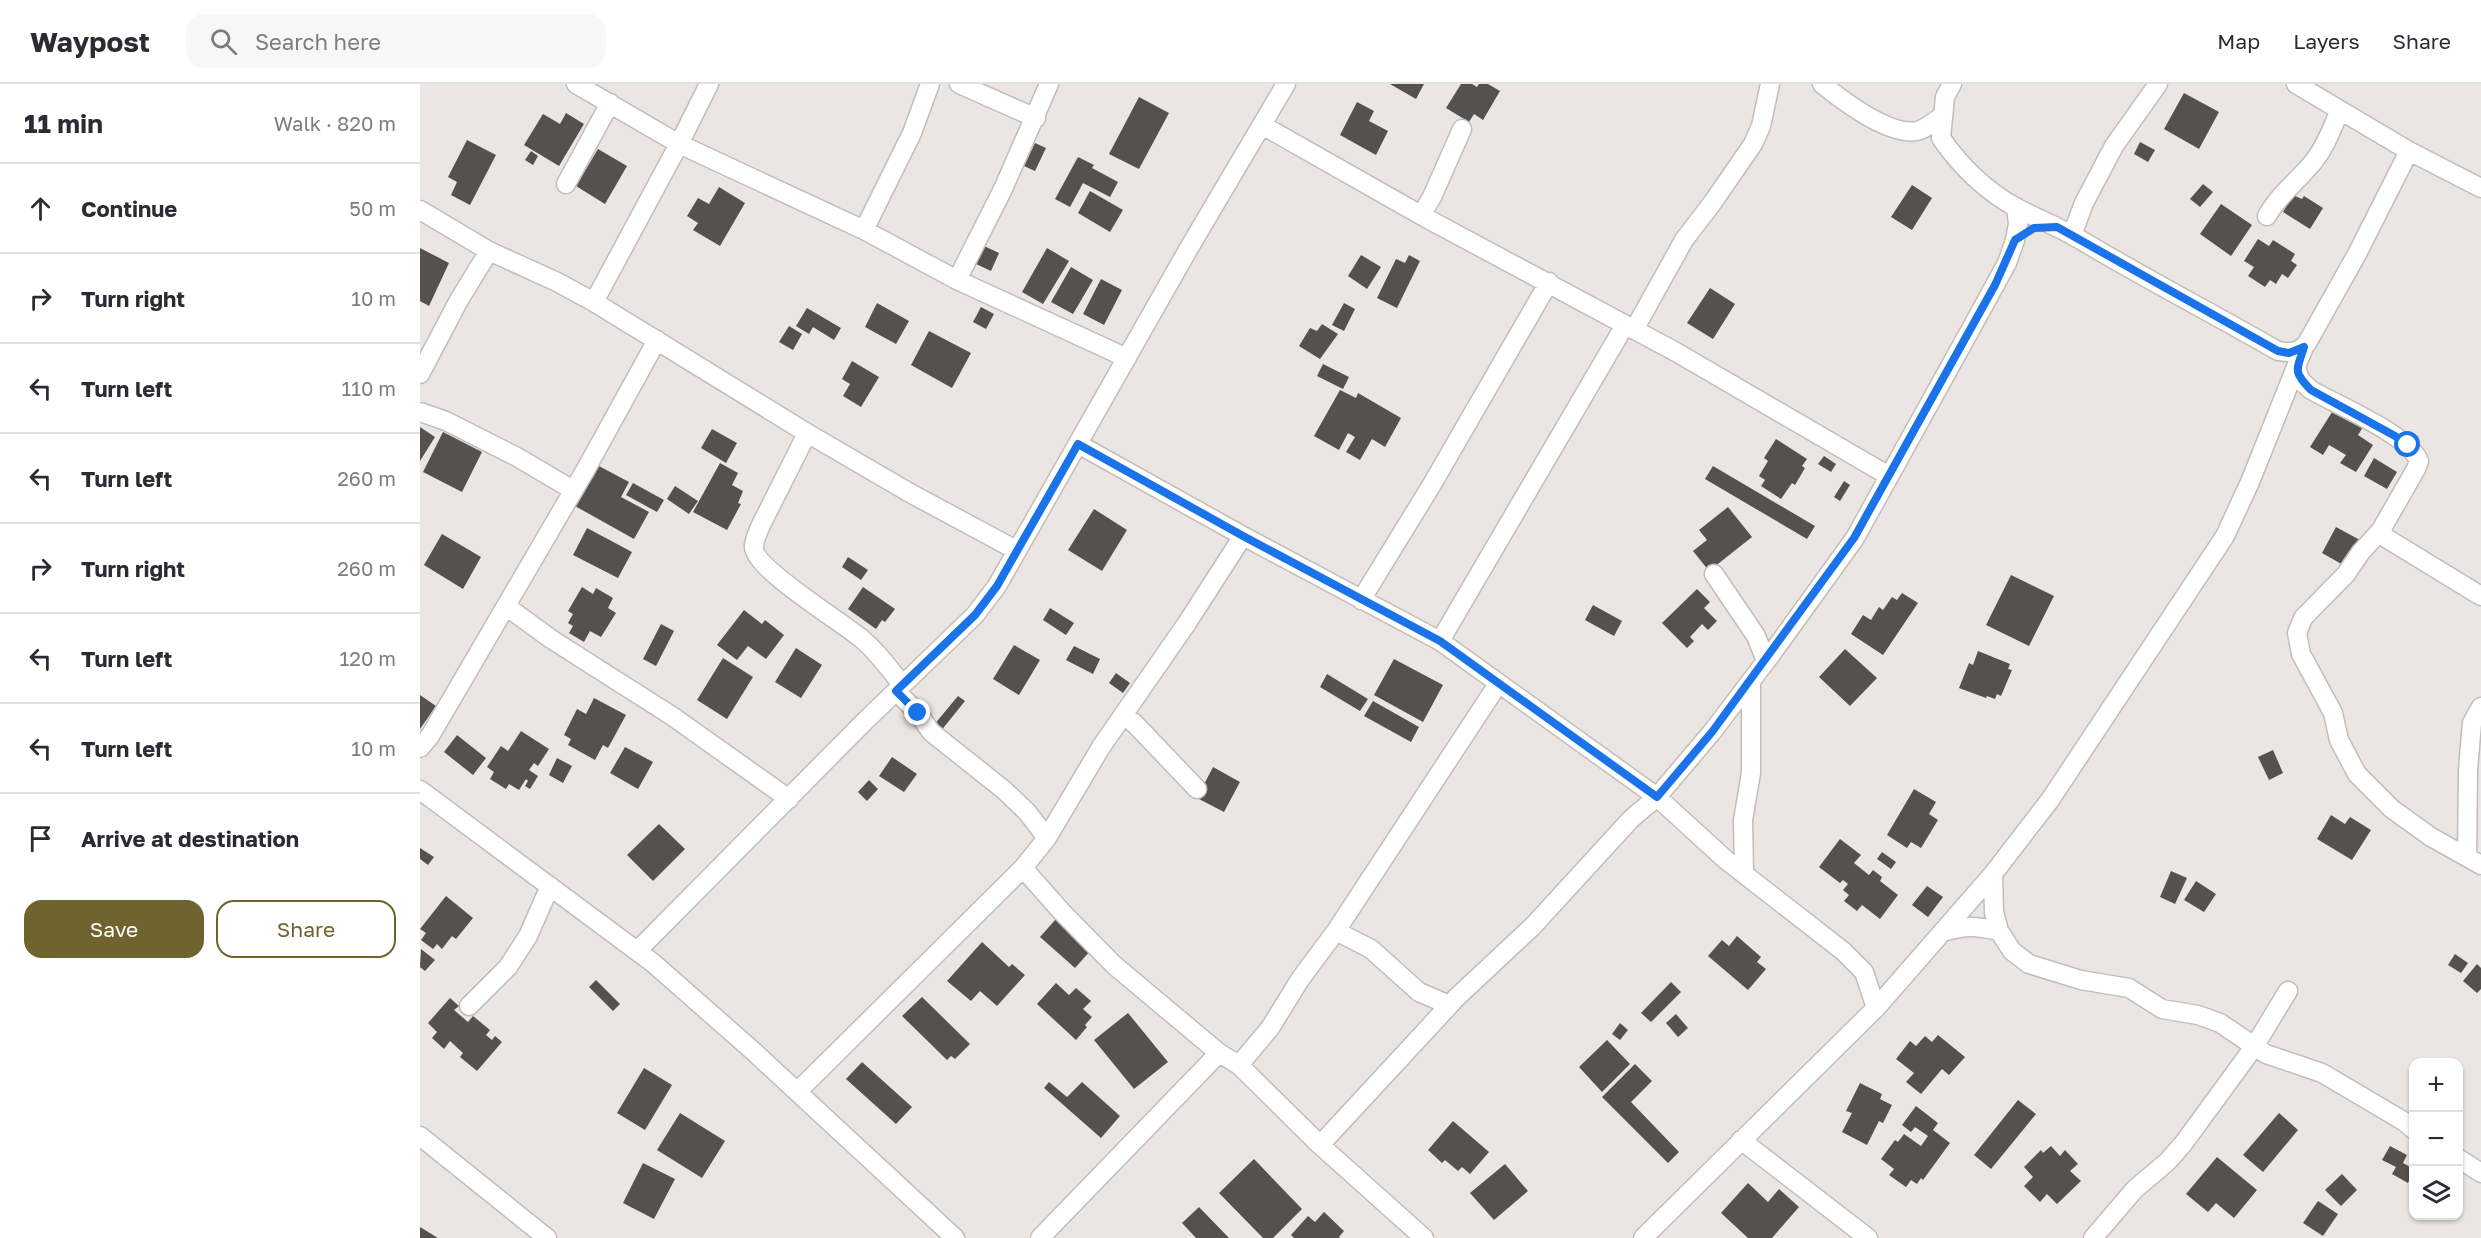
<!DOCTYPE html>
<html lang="en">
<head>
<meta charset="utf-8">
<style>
  body { margin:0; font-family:"Golos Text",sans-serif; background:#f7f7f7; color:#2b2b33 }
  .controls { position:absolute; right:18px; bottom:18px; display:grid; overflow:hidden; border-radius:12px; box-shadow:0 2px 4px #0004 }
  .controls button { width:54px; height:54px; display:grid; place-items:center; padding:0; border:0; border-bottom:2px solid #e1e1e2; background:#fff; color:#2b2b33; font:30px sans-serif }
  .stop { position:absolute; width:18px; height:18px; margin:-14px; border:4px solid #1a73e8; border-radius:50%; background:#fff }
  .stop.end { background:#1a73e8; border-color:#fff; box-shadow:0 2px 6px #0008 }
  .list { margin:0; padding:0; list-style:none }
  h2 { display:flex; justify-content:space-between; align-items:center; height:78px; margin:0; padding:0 24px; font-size:26px }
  h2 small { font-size:20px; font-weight:400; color:#7c7c81 }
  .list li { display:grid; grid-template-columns:39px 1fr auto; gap:18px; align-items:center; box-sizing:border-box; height:90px; padding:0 24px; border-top:2px solid #e1e1e2 }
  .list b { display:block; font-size:22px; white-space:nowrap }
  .list em { font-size:20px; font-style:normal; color:#7c7c81 }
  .actions { display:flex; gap:12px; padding:18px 24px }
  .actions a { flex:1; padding:14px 0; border:2px solid #6f6330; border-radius:18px; text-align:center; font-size:21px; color:#6f6330 }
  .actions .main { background:#6f6330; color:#fff }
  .icon { flex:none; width:33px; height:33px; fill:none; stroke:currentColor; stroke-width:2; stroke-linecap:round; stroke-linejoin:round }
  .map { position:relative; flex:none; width:2061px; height:1154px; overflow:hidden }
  header { display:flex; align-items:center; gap:36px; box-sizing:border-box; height:84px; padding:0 30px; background:#fff; border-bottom:2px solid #e1e1e2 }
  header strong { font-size:28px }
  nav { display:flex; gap:33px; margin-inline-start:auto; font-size:21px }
  .search { width:420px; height:54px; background:#f7f7f7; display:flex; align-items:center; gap:15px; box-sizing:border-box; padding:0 21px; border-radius:18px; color:#7c7c81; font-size:22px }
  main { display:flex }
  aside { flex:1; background:#fff }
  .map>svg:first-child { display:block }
  .building { fill:#55514f }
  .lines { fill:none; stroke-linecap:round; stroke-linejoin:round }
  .minor-casing { stroke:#c2bdba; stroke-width:21 }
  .minor { stroke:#fff; stroke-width:18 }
  .route { stroke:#1a73e8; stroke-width:8 }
</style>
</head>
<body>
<header>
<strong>Waypost</strong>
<div class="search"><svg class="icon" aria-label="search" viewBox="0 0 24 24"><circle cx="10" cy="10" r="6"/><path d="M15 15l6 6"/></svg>Search here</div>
<nav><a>Map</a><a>Layers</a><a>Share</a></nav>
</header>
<main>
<aside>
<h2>11 min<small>Walk · 820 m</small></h2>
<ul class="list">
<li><svg class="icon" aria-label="ahead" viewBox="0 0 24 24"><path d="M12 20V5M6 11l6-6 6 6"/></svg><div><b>Continue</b></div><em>50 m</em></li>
<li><svg class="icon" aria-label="right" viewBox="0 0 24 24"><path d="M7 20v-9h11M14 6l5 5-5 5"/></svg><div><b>Turn right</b></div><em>10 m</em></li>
<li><svg class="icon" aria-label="left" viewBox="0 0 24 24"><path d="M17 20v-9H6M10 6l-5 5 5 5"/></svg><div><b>Turn left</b></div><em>110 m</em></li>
<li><svg class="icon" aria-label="left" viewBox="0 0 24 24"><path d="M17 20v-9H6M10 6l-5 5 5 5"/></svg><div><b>Turn left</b></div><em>260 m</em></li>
<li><svg class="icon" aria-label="right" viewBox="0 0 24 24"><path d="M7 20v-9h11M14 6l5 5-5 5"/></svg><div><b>Turn right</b></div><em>260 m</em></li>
<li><svg class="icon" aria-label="left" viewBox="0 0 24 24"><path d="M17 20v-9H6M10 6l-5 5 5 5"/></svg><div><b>Turn left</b></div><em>120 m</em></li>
<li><svg class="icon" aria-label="left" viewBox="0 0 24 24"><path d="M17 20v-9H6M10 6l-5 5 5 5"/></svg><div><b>Turn left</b></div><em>10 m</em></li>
<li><svg class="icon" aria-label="arrive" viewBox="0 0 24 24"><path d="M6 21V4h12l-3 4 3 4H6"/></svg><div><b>Arrive at destination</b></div></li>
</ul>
<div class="actions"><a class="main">Save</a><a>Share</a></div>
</aside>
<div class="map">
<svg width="2061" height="1154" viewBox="0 0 2061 1154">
  <rect width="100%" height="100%" fill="#ebe6e3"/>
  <path class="building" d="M970 0H1004L996 15Z
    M1041 0H1052L1057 3 1059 0H1068L1080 7 1063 36 1054 30 1049 38 1026 24Z
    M1764 9 1799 28 1779 65 1744 45Z
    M719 13 749 29 719 85 689 70Z
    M937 18 954 27 949 37 968 47 956 71 920 51Z
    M146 29 164 40 139 82 104 61 123 30 140 40Z
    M47 56 76 71 50 121 31 111 37 98 28 93Z
    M1720 58 1735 66 1728 78 1714 70Z
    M615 59 626 64 615 87 604 82Z
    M178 65 207 82 185 120 156 102Z
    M111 67 118 72 113 81 105 76Z
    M658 73 674 81 672 84 698 98 690 113 663 99 650 123 635 115Z
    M1783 100 1793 108 1780 123 1770 115Z
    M1492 101 1512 114 1492 146 1471 133Z
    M299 103 325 119 300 162 273 146 278 139 267 132 278 114 289 120Z
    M670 107 703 126 690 148 658 129Z
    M1873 111 1882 115 1884 112 1903 124 1890 145 1863 128Z
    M1801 120 1832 141 1811 172 1780 150Z
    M1838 155 1849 162 1853 156 1875 170 1871 177 1877 181 1868 194 1862 190 1856 200 1850 196 1845 203 1828 192 1834 183 1824 177Z
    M564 162 579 169 571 187 556 180Z
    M0 164 29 179 9 222 0 217Z
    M627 164 649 177 623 220 602 208Z
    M941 171 961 183 947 205 928 192Z
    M989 171 1000 177 977 224 957 214 976 175 985 179Z
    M651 183 673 196 653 230 631 218Z
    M681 195 702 206 684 241 663 230Z
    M1290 204 1315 220 1293 255 1267 239Z
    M457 219 489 237 476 260 445 243Z
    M924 219 935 225 924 247 912 241Z
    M561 223 574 230 566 245 553 238Z
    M387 224 421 244 414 256 393 243 389 250 376 242Z
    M902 240 918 250 900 275 879 262 890 244 897 247Z
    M369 242 382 250 373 266 359 258Z
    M509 247 551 269 532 304 491 281Z
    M432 277 459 293 441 323 423 312 430 300 422 295Z
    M903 280 929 293 923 305 897 292Z
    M920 306 936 314 938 309 981 334 965 363 952 355 940 376 926 368 935 353 928 349 919 366 894 352Z
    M1914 325 1943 343 1938 351 1953 361 1936 388 1920 379 1926 371 1909 361 1903 371 1890 363Z
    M0 343 15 353 0 377Z
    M292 345 317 359 306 379 281 364Z
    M23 348 62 368 42 408 3 388Z
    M1356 355 1387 375 1382 382 1385 384 1375 401 1372 399 1361 415 1341 402 1345 396 1339 392 1348 377 1344 374Z
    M1404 372 1416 380 1411 388 1398 380Z
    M1954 374 1977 388 1967 405 1944 392Z
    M300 379 318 389 312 401 323 407 318 419 321 420 307 446 273 428Z
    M177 381 209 398 201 413 229 428 214 455 155 422Z
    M1293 382 1395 442 1387 455 1285 395Z
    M1424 397 1430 401 1420 417 1414 413Z
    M213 399 244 416 237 428 206 411Z
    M255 402 278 417 269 430 247 415Z
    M1308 423 1332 453 1289 487 1273 467 1287 456 1279 446Z
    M674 425 707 446 682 487 648 466Z
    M1916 443 1940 456 1925 482 1902 469Z
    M167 444 212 468 198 494 153 471Z
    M22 450 61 473 43 505 4 481Z
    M428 473 448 486 441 496 422 483Z
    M1591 491 1634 512 1609 562 1566 541Z
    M162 503 173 510 176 504 193 514 188 524 196 529 181 553 170 547 164 558 149 549 153 542 148 539 153 530 148 527Z
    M443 503 475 525 465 538 462 536 456 545 428 525Z
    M1277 505 1290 518 1284 524 1297 537 1288 546 1282 540 1270 553 1274 557 1267 564 1242 539Z
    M1482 509 1498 519 1463 571 1431 550 1443 531 1451 536 1459 523 1463 526 1472 513 1477 516Z
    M1173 521 1202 537 1194 552 1165 536Z
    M630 524 654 539 646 551 623 536Z
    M324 526 342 540 345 536 364 551 346 575 328 562 317 576 297 561Z
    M241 540 254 547 236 582 223 575Z
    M594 561 620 576 599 611 573 595Z
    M654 562 680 575 673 590 646 576Z
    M376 564 402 581 381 614 355 598Z
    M1425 565 1457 594 1430 622 1399 593Z
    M1558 567 1590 580 1588 585 1592 586 1581 612 1577 610 1575 615 1567 612 1566 614 1539 604 1549 579 1553 581Z
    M303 574 333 593 307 635 277 616Z
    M974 575 1023 601 1003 638 954 611Z
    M696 589 710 599 703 609 689 599Z
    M907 590 948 615 940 627 900 603Z
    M0 611 16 622 0 645Z
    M538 612 545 617 520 648 513 642Z
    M174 614 206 631 188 664 183 661 175 676 148 661 151 655 144 651 157 625 166 630Z
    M953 617 999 643 991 658 944 632Z
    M101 647 129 665 118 682 114 679 109 686 118 692 110 705 105 702 108 697 106 695 99 706 89 700 86 705 70 695 74 688 67 683 81 662 88 667Z
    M37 651 66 674 53 691 24 668Z
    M205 663 233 678 218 705 190 689Z
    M1853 666 1863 689 1849 696 1838 673Z
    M472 673 497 690 484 708 459 692Z
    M137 674 152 682 143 699 129 691Z
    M793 683 820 698 804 728 777 714Z
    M449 696 458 705 447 717 438 708Z
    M1494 705 1516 718 1509 730 1518 736 1501 764 1491 758 1487 764 1467 751Z
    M1911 731 1925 740 1930 733 1951 746 1932 776 1897 755Z
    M239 740 265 765 233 797 207 771Z
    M1420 755 1441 771 1434 779 1449 791 1453 786 1462 793 1460 797 1478 811 1460 835 1442 821 1437 827 1424 817 1429 811 1423 806 1428 800 1423 796 1420 799 1399 783Z
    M0 764 14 773 8 781 0 775Z
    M1462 768 1476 778 1471 785 1457 775Z
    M1751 787 1767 794 1755 820 1740 813Z
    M1776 797 1796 810 1784 828 1764 816Z
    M1507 802 1523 813 1508 833 1492 821Z
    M26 812 53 834 36 855 32 852 22 865 17 860 13 865 1 856 6 849 0 845Z
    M636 835 671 866 655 884 620 853Z
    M1317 852 1341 873 1337 878 1346 885 1328 906 1288 872 1302 856 1309 862Z
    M562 858 589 883 592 880 605 891 577 922 560 907 551 917 527 897Z
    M1 865 15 876 5 887 0 883Z
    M2035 870 2048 879 2041 889 2028 881Z
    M2057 880 2061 884V905L2057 909 2043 897Z
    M176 896 200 920 193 927 169 903Z
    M1251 898 1261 908 1231 938 1221 929Z
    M636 899 649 911 656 904 671 917 663 925 672 933 665 941 667 943 656 956 617 920Z
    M502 913 550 960 535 975 531 972 527 976 482 932Z
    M30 914 39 922 34 926 48 938 53 932 70 946 66 951 72 956 75 952 82 958 57 987 40 973 43 969 30 957 24 965 12 954 17 948 8 939Z
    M708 929 748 978 714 1005 674 956Z
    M1256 930 1268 944 1258 953 1246 939Z
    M1200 939 1208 946 1200 956 1192 950Z
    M1518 951 1545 973 1529 991 1522 985 1501 1010 1486 998 1494 989 1476 975 1490 957 1496 962 1505 952 1512 958Z
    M1187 956 1210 980 1182 1008 1159 983Z
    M442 978 492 1023 476 1040 426 995Z
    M1215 980 1232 997 1211 1018 1259 1068 1248 1079 1182 1013Z
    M224 984 252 1001 225 1046 197 1029Z
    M629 998 647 1013 662 998 700 1032 681 1054 624 1004Z
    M1440 999 1462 1010 1460 1015 1472 1021 1463 1039 1459 1037 1447 1061 1422 1048 1432 1029 1426 1027Z
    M1598 1016 1616 1030 1571 1085 1554 1071Z
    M1496 1022 1518 1039 1513 1046 1530 1059 1503 1096 1501 1094 1497 1100 1491 1096 1486 1103 1469 1091 1474 1085 1461 1075 1475 1056 1478 1058 1484 1050 1501 1062 1508 1052 1495 1043 1491 1048 1482 1041Z
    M260 1029 305 1057 282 1094 237 1066Z
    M1859 1029 1878 1046 1843 1088 1823 1071Z
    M1033 1037 1069 1068 1050 1090 1042 1083 1038 1087 1025 1076 1022 1079 1008 1066Z
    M1631 1062 1640 1072 1645 1066 1658 1080 1650 1087 1661 1097 1637 1120 1627 1110 1620 1118 1604 1102 1613 1093 1604 1083 1621 1066 1623 1069Z
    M1970 1062 1987 1071 1983 1079 1994 1085 1988 1099 1972 1090 1976 1083 1962 1076Z
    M1797 1073 1837 1106 1814 1134 1796 1119 1788 1128 1766 1110Z
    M834 1075 882 1125 853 1154H843L799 1109Z
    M223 1079 255 1095 234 1135 203 1119Z
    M1085 1080 1108 1107 1074 1136 1050 1109Z
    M1922 1090 1937 1106 1921 1122 1905 1106Z
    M1328 1099 1348 1118 1359 1105 1379 1123 1352 1154H1328L1301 1129Z
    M1898 1117 1918 1130 1903 1152 1883 1139Z
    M779 1123 809 1154H776L762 1139Z
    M904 1128 924 1147 919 1153 920 1154H874L871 1151 888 1132 895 1138Z
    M0 1143 18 1154H0Z"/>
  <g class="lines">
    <defs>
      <path id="minor" d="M156 0 259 60 444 146 537 196 707 274
        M539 0 616 34
        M1402 0C1423 17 1469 52 1497 47 1506 45 1515 37 1522 32
        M1532 0 1525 13 1521 54C1540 82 1567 108 1597 124 1618 135 1639 143 1659 155 1724 194 1792 229 1858 267 1869 269 1879 269 1887 259L1937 170 1989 67
        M1876 0 1989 67 2061 104
        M842 41 1006 134 1256 268 1469 392
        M146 100 190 19
        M0 126 69 167 137 198 174 218 387 349 490 409 596 466
        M1001 131 1012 113 1042 45
        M1847 132C1859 110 1878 97 1894 77 1906 62 1912 44 1920 26
        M444 146 492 49 510 0
        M1652 151 1664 119 1694 62 1738 0
        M537 196 583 105 629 0
        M174 218 259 60 289 0
        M1214 246 1264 156 1293 118 1333 60 1341 42 1350 0
        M1876 283 1880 296 1891 306C1917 321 1989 351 1999 377L1996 385 1961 446 1966 454 2061 512
        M0 290 39 216 69 167
        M0 328 26 337 97 373 153 406
        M387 349C376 372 364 395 352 419 346 432 336 447 334 461 330 483 424 539 443 556 458 569 470 585 482 601
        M658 360 823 452 1020 557 1237 713 1306 776 1423 867 1444 888 1456 924
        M1961 446 1941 468 1926 490 1883 534 1877 549 1881 570 1913 629 1919 656 1937 690 1972 725 2011 753 2061 781
        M1294 490 1336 552 1346 577
        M941 516 1011 402 1129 198
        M86 522 131 555 252 632 369 715
        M1020 557 1205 241
        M476 607 498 629 511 648 584 706 607 728 627 754
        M703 631 715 640 777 705
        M0 664 10 652 166 385 237 256
        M0 706 233 879 332 966 535 1154
        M2047 773 2048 686 2052 639 2061 623
        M603 784 641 827 694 881 799 969 819 981 900 1061 1004 1154
        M1324 790 1323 736 1331 689V597
        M1573 790 1574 828 1579 847 1592 867 1609 880 1661 896 1709 904 1742 925 1778 931 1800 939 1846 970 1902 989 1985 1038 1994 1046
        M916 847 951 865 999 908 1029 921
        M1523 848C1546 841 1556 842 1579 847
        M218 866 443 639 555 531 577 502 769 164 866 0
        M49 922 88 883 108 852 130 802
        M819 981 850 944 881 894 916 847 1078 600
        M378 1007 603 784 627 754 681 663 767 539 823 452
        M0 1052 127 1154
        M1321 1056 1448 1154
        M900 1061 1037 913 1113 842 1211 735 1237 713 1292 648 1350 572 1435 454 1558 232 1587 179 1595 156 1598 140 1596 123
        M2038 1074 2061 1089
        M620 1154 799 969
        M1223 1154 1456 924 1573 790 1630 716 1805 452 1830 398 1884 263
        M1673 1154 1715 1105 1747 1078 1763 1060 1834 963 1868 907"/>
    </defs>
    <use href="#minor" class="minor-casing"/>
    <use href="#minor" class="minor"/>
  </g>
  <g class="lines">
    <path class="route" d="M498 629 476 607 555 531 577 502 658 360 823 452 1020 557 1237 713 1292 648 1434 454 1575 201 1595 156 1614 144 1637 143 1858 267 1869 269 1884 263C1877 286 1872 287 1891 306L1975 352 1988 361"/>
  </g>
</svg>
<div class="controls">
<button>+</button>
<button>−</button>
<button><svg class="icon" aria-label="layers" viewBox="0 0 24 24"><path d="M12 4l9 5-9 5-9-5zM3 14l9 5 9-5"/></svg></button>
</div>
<div class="stop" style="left:1988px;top:361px"></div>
<div class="stop end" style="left:498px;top:629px"></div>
</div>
</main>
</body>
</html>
